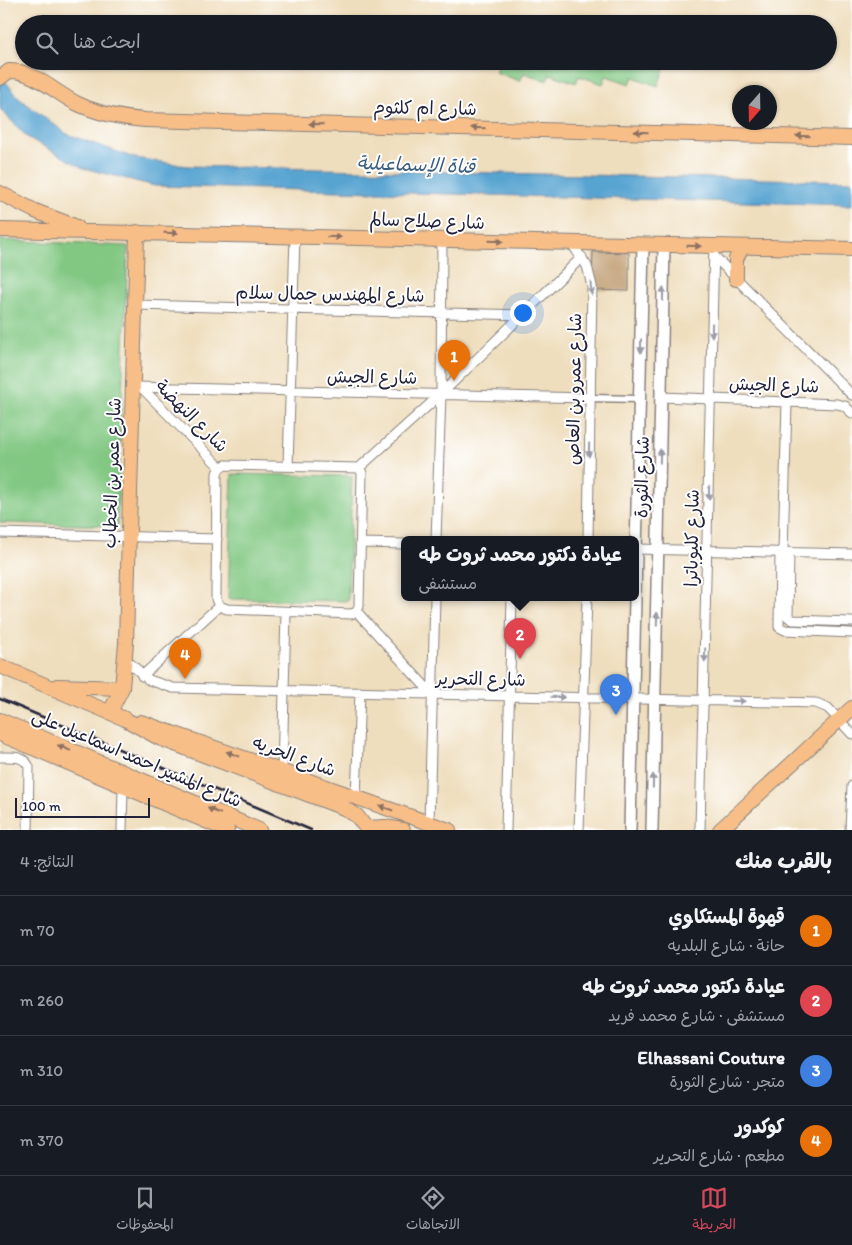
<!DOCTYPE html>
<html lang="ar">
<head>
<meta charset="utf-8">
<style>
  body { margin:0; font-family:Itim,"Playpen Sans Arabic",sans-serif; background:#20242c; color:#f1f3f6; direction:rtl }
  .compass { position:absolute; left:732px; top:85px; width:45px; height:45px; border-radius:50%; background:#171b24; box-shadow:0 1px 4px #0004; rotate:200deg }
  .scale { position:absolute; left:15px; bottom:12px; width:135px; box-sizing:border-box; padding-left:5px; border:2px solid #22223b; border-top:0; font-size:14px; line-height:18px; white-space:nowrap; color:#22223b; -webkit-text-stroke:4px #fff; paint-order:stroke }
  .you { position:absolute; left:522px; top:312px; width:18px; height:18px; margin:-12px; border:4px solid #fff; border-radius:50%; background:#1a73e8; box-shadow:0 0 0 8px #1a73e833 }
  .badge { display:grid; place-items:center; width:32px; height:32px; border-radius:50%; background:#d1495b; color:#fff; font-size:16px; font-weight:700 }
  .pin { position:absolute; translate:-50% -41px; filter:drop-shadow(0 1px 2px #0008) }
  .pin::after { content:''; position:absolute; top:26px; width:18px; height:15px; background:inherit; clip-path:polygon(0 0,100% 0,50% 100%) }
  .popup { position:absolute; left:401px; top:536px; width:238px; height:65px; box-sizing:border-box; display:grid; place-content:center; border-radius:8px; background:#171b24; filter:drop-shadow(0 1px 4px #0005); font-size:16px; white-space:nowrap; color:#9ea1a6 }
  .popup b { font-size:19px; color:#f1f3f6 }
  .popup::after { content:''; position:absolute; left:50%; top:100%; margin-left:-10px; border:10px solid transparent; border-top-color:#171b24 }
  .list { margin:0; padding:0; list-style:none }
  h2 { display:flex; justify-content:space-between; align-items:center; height:65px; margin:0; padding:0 20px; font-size:21px }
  h2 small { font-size:16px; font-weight:400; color:#9ea1a6 }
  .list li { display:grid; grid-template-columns:32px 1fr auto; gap:15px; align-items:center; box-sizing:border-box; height:70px; padding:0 20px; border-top:1px solid #363941 }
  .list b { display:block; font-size:19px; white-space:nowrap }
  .list p { margin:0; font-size:16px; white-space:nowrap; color:#9ea1a6 }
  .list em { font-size:16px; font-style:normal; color:#9ea1a6 }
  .icon { flex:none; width:28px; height:28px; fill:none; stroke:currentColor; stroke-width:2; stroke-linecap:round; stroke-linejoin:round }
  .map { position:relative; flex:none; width:852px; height:830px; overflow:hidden; direction:ltr }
  .search { position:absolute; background:#171b24; box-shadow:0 1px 4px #0004; left:15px; right:15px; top:15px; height:55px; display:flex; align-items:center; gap:12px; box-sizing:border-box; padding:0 18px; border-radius:28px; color:#9ea1a6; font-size:19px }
  .sheet { height:345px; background:#171b24 }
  nav { display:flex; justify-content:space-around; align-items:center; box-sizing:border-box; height:70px; border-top:1px solid #363941; background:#171b24; font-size:14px; color:#9ea1a6 }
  nav a { display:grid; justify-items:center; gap:2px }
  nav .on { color:#d1495b }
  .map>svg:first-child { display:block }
  .green { fill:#82c883; stroke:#52755f }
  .water { fill:#58a4d1; stroke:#3d6386 }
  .building { fill:#c2a278 }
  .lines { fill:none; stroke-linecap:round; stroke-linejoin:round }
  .pedestrian-casing { stroke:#88807c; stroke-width:9 }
  .minor-casing { stroke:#88807c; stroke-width:11 }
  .tertiary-casing { stroke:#88807c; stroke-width:14 }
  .primary-casing { stroke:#88807c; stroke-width:16 }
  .trunk-casing { stroke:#88807c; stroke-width:16 }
  .pedestrian { stroke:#fff; stroke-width:6 }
  .minor { stroke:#fff; stroke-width:9 }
  .tertiary { stroke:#fff; stroke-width:11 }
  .primary { stroke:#f7be88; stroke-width:14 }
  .trunk { stroke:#f7be88; stroke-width:14 }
  .rail { stroke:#22223b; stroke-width:2.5 }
  .oneway { fill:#8c7062 }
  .oneway2 { fill:#9c9ca7 }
  .labels { text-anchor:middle; stroke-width:4; stroke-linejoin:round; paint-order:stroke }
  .street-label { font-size:18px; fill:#22223b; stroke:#fff }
  .water-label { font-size:19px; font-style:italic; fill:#3a5c7e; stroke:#fff }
</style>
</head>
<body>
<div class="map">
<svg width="852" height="830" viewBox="0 0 852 830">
  <rect width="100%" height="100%" fill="#fff"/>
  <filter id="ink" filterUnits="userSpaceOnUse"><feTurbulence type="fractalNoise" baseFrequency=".02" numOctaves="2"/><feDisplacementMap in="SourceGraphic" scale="10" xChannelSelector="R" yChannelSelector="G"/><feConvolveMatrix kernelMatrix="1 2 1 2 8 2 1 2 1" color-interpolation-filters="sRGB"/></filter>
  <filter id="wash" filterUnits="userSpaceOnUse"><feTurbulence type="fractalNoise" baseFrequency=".0096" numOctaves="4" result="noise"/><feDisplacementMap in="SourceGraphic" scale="20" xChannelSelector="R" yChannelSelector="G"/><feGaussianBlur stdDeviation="1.12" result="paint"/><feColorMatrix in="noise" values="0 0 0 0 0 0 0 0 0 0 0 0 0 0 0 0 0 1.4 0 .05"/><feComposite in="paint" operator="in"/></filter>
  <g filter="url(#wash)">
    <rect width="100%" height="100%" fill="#efdebd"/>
    <path class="green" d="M499 61H667L658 86 633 77 630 84 606 76 603 84 579 76 576 83 550 74 547 81 524 73 520 81 495 72Z
      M0 240 128 246 117 526 0 523Z
      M232 474 352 476 348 601 228 599Z"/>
    <path class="water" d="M0 75 21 100 67 134 135 158 188 166 852 181V205L155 186 83 168 27 137 0 109Z"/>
    <g id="blocks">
      <path class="building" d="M593 252 629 253V291L592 290Z"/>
    </g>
  </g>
  <g filter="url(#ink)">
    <use href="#blocks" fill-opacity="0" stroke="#88807c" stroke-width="1"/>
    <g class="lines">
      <defs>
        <path id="pedestrian" d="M590 398 639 399"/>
        <path id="minor" d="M572 244 587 266 592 286 588 540
          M714 256 852 395
          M136 305 523 315
          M133 387 590 398
          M141 387 220 467
          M661 397 837 404 845 406 852 413
          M226 465 359 468 362 473 359 606 357 612 351 614 227 609 219 606 216 599 217 473 220 467Z
          M288 466 295 236
          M359 468 441 394 582 257
          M0 533 217 539
          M436 540 441 394 442 240
          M360 543 405 544
          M635 549 852 554
          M780 553 779 627 785 630 852 633
          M783 553 787 402
          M789 553 788 617 793 620 852 622
          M357 612 432 694
          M125 659 149 680 173 688 816 703 828 708 852 734
          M142 676 219 606
          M0 757C12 757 24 755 29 767L28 830
          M282 772 286 612
          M356 798 360 692
          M429 823 435 598
          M122 830 123 786
          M506 830 512 598
          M579 830 587 598
          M700 830 714 246
          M850 830 852 786"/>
        <path id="tertiary" d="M635 596 643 245
          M630 830 635 598
          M652 830 664 245"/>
        <path id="primary" d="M0 666 125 719 159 738 344 808 357 816 366 828
          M57 686 122 688
          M110 712 122 688 126 643 137 232
          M0 720 259 830
          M141 722 449 830
          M0 734 227 830
          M366 828 385 827 403 830
          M720 830 852 708"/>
        <path id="trunk" d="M0 78 9 71C34 70 55 93 78 104 99 114 121 118 145 120L852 138
          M0 193 35 211 77 227
          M0 230 852 249
          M736 279V259L742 247"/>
      </defs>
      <use href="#pedestrian" class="pedestrian-casing"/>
      <use href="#minor" class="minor-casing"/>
      <use href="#tertiary" class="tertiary-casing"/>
      <use href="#primary" class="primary-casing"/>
      <use href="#trunk" class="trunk-casing"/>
      <use href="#pedestrian" class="pedestrian"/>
      <use href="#minor" class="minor"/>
      <use href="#tertiary" class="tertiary"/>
      <use href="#primary" class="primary"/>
      <use href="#trunk" class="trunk"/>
      <path class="rail" d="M0 699 311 830"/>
    </g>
    <defs><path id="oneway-solid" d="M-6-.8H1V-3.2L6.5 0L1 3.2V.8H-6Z" transform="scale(1.25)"/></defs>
    <g class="oneway">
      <use href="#oneway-solid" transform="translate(316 124) rotate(-179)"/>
      <use href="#oneway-solid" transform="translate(478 128) rotate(-179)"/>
      <use href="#oneway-solid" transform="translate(641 132) rotate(-179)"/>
      <use href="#oneway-solid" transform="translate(803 136) rotate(-178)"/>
      <use href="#oneway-solid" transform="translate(171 233) rotate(1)"/>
      <use href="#oneway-solid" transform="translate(334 237) rotate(1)"/>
      <use href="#oneway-solid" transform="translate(496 241) rotate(2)"/>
      <use href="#oneway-solid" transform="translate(694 246) rotate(1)"/>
      <use href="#oneway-solid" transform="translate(64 748) rotate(-157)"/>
      <use href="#oneway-solid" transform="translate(233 754) rotate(-160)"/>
      <use href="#oneway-solid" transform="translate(386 808) rotate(-161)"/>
      <use href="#oneway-solid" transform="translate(214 811) rotate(-157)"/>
    </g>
    <g class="oneway2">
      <use href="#oneway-solid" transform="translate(591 288) rotate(85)"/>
      <use href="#oneway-solid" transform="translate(663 294) rotate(-89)"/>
      <use href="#oneway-solid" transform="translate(712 330) rotate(91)"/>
      <use href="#oneway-solid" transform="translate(641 346) rotate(91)"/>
      <use href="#oneway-solid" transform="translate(589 450) rotate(91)"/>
      <use href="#oneway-solid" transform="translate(660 456) rotate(-89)"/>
      <use href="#oneway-solid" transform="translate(709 493) rotate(91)"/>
      <use href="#oneway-solid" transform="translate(657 619) rotate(-88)"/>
      <use href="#oneway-solid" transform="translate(705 655) rotate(92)"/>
      <use href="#oneway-solid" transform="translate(558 697) rotate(1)"/>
      <use href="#oneway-solid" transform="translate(738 701) rotate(1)"/>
      <use href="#oneway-solid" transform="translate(653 781) rotate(-89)"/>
    </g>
  </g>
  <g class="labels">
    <g class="street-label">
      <text transform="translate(425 108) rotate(1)" y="6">شارع ام كلثوم</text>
      <text transform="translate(427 221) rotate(2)" y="6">شارع صلاح سالم</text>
      <text transform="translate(330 294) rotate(1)" y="6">شارع المهندس جمال سلام</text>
      <text transform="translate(372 377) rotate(1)" y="6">شارع الجيش</text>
      <text transform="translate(774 385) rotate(2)" y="6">شارع الجيش</text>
      <text transform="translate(574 389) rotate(-89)" y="6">شارع عمرو بن العاص</text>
      <text transform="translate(192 416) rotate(45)" y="6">شارع النهضة</text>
      <text transform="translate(112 473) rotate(-88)" y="6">شارع عمر بن الخطاب</text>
      <text transform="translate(642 477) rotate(-89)" y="6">شارع الثورة</text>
      <text transform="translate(692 538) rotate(-89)" y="6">شارع كليوباترا</text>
      <text transform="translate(481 679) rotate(1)" y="6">شارع التحرير</text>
      <text transform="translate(294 756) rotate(20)" y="6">شارع الحريه</text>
      <text transform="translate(137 758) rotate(23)" y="6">شارع المشير احمد اسماعيل على</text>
    </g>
    <g class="water-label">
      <text transform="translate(416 164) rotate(2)" y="7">قناة الإسماعيلية</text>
    </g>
  </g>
</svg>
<svg class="compass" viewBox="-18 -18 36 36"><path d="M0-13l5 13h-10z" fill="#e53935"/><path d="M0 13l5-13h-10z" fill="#9ea1a6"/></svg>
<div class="scale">100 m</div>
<div class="you"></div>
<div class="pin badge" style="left:454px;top:381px;background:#e8710a">1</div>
<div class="pin badge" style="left:520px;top:659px;background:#e0444e">2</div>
<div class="popup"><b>عيادة دكتور محمد ثروت طه</b>مستشفى</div>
<div class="pin badge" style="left:616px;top:715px;background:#3f7fe0">3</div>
<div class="pin badge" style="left:185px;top:679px;background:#e8710a">4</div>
<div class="search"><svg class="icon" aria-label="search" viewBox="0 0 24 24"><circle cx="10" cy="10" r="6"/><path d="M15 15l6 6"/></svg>ابحث هنا</div>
</div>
<section class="sheet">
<h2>بالقرب منك<small>النتائج: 4</small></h2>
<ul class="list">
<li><span class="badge" style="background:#e8710a">1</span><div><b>قهوة المستكاوي</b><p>حانة · شارع البلديه</p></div><em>70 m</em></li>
<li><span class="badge" style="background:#e0444e">2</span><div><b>عيادة دكتور محمد ثروت طه</b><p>مستشفى · شارع محمد فريد</p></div><em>260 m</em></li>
<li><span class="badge" style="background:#3f7fe0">3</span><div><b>Elhassani Couture</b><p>متجر · شارع الثورة</p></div><em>310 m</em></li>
<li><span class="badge" style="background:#e8710a">4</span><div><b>كوكدور</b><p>مطعم · شارع التحرير</p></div><em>370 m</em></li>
</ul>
</section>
<nav>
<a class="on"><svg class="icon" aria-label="map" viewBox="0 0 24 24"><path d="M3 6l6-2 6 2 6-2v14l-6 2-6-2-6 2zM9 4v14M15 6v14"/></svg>الخريطة</a>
<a><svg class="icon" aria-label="directions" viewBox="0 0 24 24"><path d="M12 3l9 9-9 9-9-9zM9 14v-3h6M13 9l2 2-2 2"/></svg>الاتجاهات</a>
<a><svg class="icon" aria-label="saved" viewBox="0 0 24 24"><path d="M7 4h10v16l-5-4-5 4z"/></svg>المحفوظات</a>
</nav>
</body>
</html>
